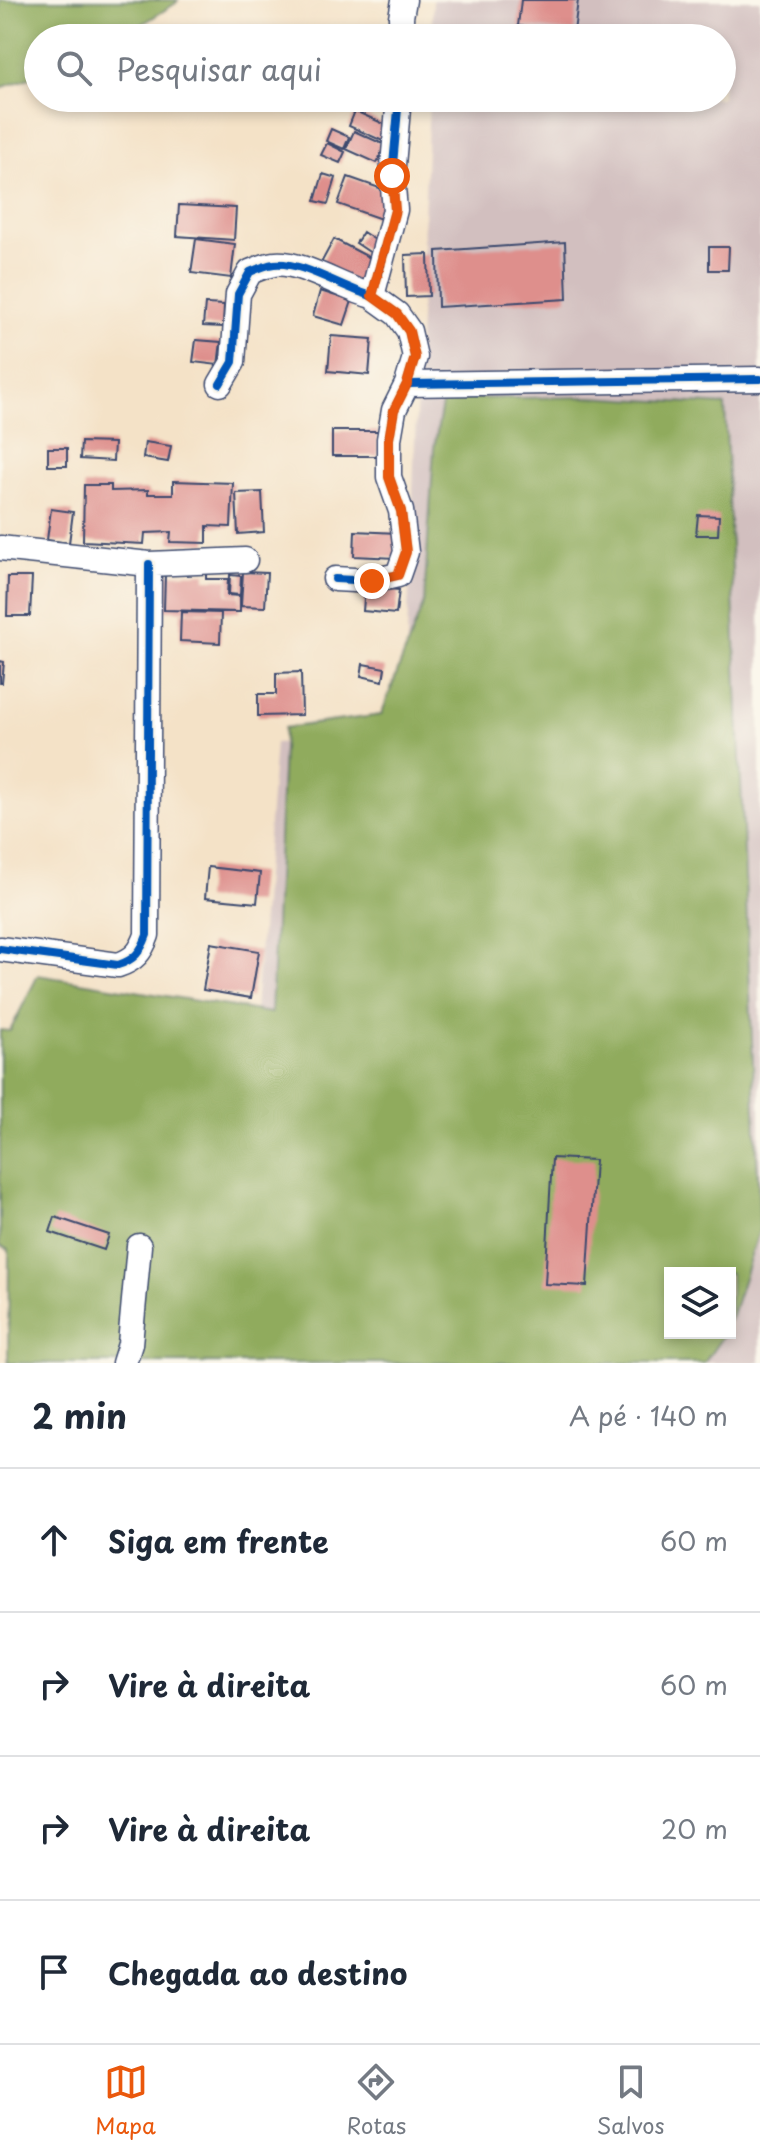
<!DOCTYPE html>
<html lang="pt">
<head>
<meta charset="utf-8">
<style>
  body { margin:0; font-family:"Playpen Sans",sans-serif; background:#f6f6f7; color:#1f2937 }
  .controls { position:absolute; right:24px; bottom:24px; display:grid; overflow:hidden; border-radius:0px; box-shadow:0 4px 12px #0003 }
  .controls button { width:72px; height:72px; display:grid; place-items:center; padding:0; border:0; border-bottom:2px solid #e0e1e3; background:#fff; color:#1f2937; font:40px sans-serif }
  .stop { position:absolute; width:24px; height:24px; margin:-18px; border:6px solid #ea580c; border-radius:50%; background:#fff }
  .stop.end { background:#ea580c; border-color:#fff; box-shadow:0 2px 8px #0008 }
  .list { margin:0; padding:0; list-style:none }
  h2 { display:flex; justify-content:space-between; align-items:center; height:104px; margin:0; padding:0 32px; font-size:34px }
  h2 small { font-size:26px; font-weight:400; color:#747a83 }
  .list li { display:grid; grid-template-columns:52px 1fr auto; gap:24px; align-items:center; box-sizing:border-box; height:144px; padding:0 32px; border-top:2px solid #e0e1e3 }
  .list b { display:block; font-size:30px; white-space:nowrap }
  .list em { font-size:26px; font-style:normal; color:#747a83 }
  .icon { flex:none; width:44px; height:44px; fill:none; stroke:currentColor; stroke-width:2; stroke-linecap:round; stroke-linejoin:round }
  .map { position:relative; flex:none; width:760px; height:1363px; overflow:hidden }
  .search { position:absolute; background:#fff; box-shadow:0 4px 12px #0003; left:24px; right:24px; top:24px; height:88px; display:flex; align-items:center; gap:20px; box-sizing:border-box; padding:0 28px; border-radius:44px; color:#747a83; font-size:30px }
  .sheet { height:680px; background:#fff }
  nav { display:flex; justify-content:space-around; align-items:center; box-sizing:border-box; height:112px; border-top:2px solid #e0e1e3; background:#fff; font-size:22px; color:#747a83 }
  nav a { display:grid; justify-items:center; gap:4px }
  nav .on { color:#ea580c }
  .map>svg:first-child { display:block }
  .industrial { fill:#d2bfbf; fill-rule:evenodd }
  .forest { fill:#90ab5d; stroke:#566d5e; stroke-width:2 }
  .building { fill:#de8f8c }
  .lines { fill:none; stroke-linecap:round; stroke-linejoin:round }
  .minor-casing { stroke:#3c4a6e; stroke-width:27 }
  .minor { stroke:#fff; stroke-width:24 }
  .cycleway-casing { stroke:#fbf7ec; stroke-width:13 }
  .cycleway { stroke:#0057b8; stroke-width:8 }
  .route { stroke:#ea580c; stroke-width:10 }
</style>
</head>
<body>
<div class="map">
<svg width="760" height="1363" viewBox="0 0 760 1363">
  <rect width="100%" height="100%" fill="#fbf7ec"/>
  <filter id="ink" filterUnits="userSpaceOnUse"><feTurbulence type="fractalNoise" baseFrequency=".0125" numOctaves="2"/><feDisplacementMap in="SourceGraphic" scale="16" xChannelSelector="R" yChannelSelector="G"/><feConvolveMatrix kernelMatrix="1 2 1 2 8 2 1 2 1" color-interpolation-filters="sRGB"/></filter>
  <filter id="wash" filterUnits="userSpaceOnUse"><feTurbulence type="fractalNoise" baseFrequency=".006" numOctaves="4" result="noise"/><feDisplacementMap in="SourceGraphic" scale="32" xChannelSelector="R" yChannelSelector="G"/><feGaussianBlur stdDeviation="1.8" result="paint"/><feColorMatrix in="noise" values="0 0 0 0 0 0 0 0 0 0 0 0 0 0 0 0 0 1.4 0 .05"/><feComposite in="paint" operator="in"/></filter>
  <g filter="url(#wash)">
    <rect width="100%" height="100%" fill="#f4e2c7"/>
    <path class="industrial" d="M433 0H760V1363H238L242 1185 275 743 403 735 429 98H722V38H431ZM670 1273H730V1333H670Z"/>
    <path class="forest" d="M0 0H178L176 3 120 38H38V75L0 88Z
      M590 397 725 405 760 1228 730 1321V1273H670V1333H725L704 1363H8L9 1250 0 1246V1030L10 1031 38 975 271 1013 284 728 381 715 424 602 434 448 443 399Z"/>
    <g id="blocks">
      <path class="building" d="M521 0H578L574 32 518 26Z
        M532 98H576V112L532 110Z
        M355 111 391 127 385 142 349 126Z
        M331 129 349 137 344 149 326 141Z
        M354 131 385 145 377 163 346 149Z
        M327 143 345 152 340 163 321 155Z
        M323 174 336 178 328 204 315 201Z
        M348 177 391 192 381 219 338 204Z
        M179 205 236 208 234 240 177 236Z
        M363 232 378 242 371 253 356 243Z
        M196 239 235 244 231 278 191 273Z
        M334 239 376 261 363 286 321 263Z
        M565 242 567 299 438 307 437 251Z
        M709 247H729L728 270H709Z
        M428 254 429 296 406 297 405 255Z
        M320 291 352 301 344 325 313 316Z
        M205 304 224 305 223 327 203 326Z
        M331 336 372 339 369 375 328 371Z
        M196 340 221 342 218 365 193 362Z
        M332 431H378V456H332Z
        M81 442 114 443 113 461 80 459Z
        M145 442 171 446 168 462 143 458Z
        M48 448H67V466H48Z
        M173 481 233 483 231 527 207 526V543L170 542 171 532 145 533 144 544 83 541 84 485H111V491L148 490V494H173Z
        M262 492 264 532 238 534 236 493Z
        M51 509 73 512 69 543 47 540Z
        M698 515 719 516 718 535H696Z
        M355 531 397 533 396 558 354 556Z
        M243 572 267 573 265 607 241 606Z
        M206 573V579H228L227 595 240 596V612L164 610 165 574Z
        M230 575 241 576 240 595 229 594Z
        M8 577H32L30 616H7Z
        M365 587 399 590 396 614 363 611Z
        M181 612 221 613 220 643 180 641Z
        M0 661 4 662 2 683H0Z
        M363 664 385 668 383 681 361 676Z
        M301 672 302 715 258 716V694H276V673Z
        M208 867 260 873 257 903 205 898Z
        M211 943 259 951 251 998 203 990Z
        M552 1158 595 1160 587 1286 545 1284Z
        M55 1217 109 1235 104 1250 50 1232Z"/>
    </g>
  </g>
  <g filter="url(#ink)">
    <use href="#blocks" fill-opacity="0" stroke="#3c4a6e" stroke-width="2"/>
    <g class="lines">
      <defs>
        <path id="minor" d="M402 38 401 17 404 0
          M220 384 233 362 238 294 250 272C257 269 266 265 274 264 299 260 345 289 372 296
          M407 384 760 379
          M0 548 149 564 245 560
          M335 579 372 581 398 575 406 552 401 511 389 477V439L394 410 407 384 415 357 409 331 397 314 372 296 395 210 392 176 399 98
          M0 949 118 965C134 960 141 952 147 935L149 564
          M124 1363 130 1344 139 1246"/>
      </defs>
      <use href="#minor" class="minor-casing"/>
      <use href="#minor" class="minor"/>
      <defs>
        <path id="cycleway" d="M220 384 233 362 238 294 250 272C257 269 266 265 274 264 299 260 345 289 372 296
          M407 384 760 379
          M335 579 372 581 398 575 406 552 401 511 389 477V439L394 410 407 384 415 357 409 331 397 314 372 296 395 210 392 176 399 98
          M0 949 118 965C134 960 141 952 147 935L149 564"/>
      </defs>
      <use href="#cycleway" class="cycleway-casing"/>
      <use href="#cycleway" class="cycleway"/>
    </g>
  </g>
  <g class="lines" filter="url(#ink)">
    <path class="route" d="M372 581 398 575 406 552 401 511 389 477V439L394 410 407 384 415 357 409 331 397 314 372 296 395 210 392 176"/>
  </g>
</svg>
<div class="controls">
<button><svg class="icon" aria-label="layers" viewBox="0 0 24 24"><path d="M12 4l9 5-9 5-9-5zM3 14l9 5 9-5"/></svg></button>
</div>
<div class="stop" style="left:392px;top:176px"></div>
<div class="stop end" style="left:372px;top:581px"></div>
<div class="search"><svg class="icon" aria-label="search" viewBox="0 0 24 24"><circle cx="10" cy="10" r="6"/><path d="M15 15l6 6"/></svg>Pesquisar aqui</div>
</div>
<section class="sheet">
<h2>2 min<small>A pé · 140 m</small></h2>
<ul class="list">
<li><svg class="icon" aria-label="ahead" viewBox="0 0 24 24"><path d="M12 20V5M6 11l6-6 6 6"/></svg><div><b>Siga em frente</b></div><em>60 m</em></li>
<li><svg class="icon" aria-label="right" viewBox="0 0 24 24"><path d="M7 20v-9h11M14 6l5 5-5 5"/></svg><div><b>Vire à direita</b></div><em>60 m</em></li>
<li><svg class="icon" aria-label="right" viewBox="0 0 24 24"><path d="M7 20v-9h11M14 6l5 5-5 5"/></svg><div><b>Vire à direita</b></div><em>20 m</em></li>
<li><svg class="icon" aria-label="arrive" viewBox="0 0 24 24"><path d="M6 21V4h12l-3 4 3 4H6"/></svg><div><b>Chegada ao destino</b></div></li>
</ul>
</section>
<nav>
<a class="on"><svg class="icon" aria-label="map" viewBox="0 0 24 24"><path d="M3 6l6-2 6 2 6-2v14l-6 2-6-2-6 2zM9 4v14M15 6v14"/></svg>Mapa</a>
<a><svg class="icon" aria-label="directions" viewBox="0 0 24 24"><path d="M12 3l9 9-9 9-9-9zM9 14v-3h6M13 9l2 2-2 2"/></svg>Rotas</a>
<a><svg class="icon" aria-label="saved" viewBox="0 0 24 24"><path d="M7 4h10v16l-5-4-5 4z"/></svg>Salvos</a>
</nav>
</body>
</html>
